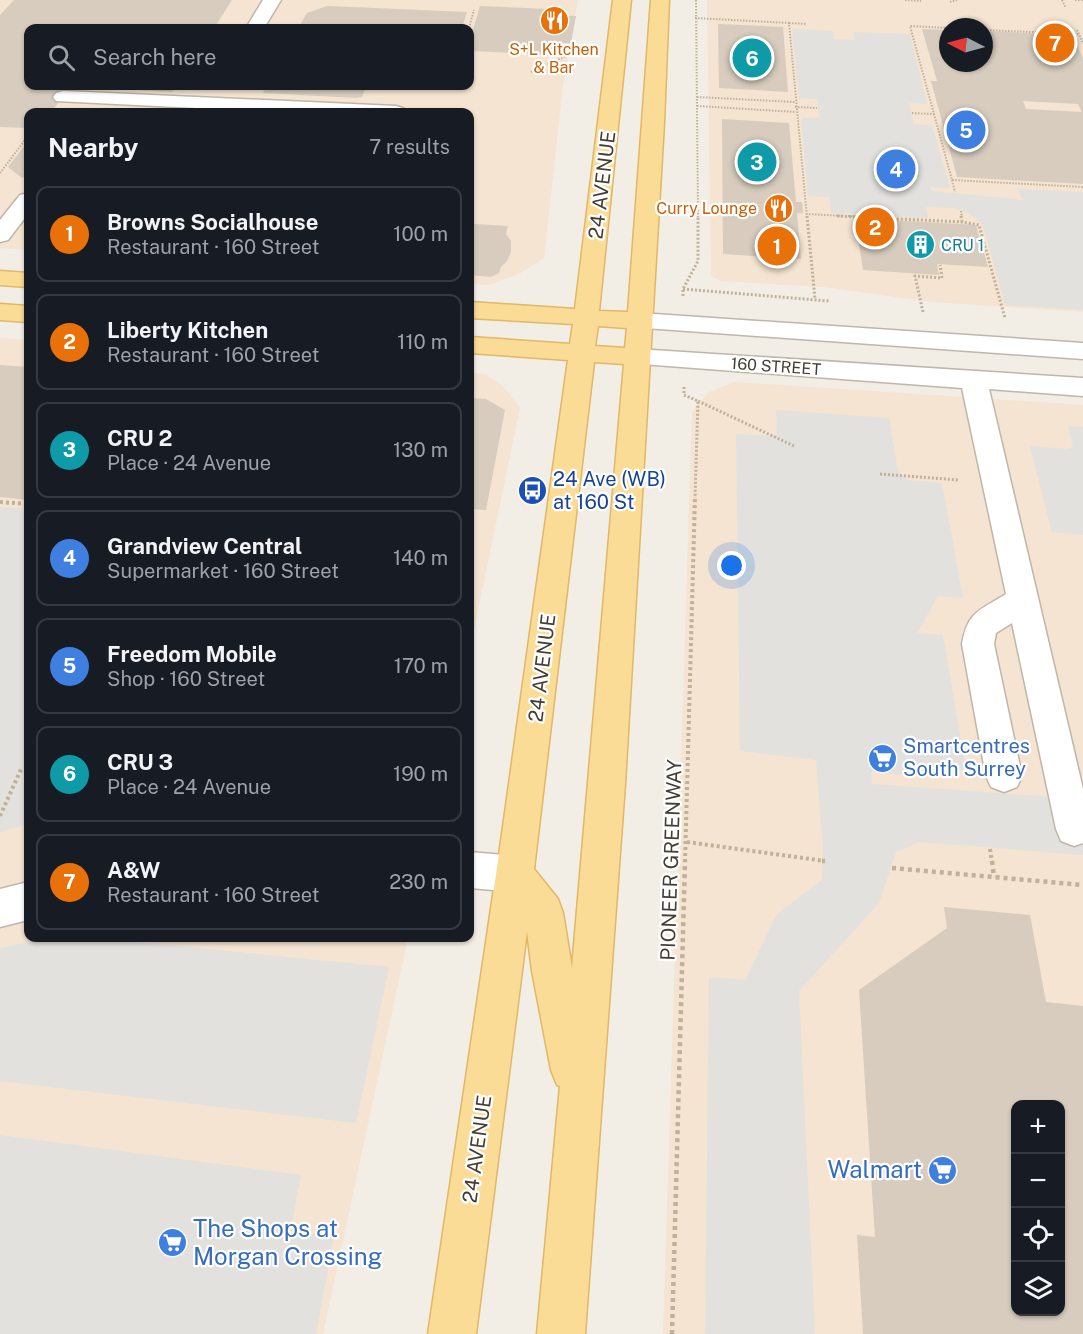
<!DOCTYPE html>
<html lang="en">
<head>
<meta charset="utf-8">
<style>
  body { margin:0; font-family:"Public Sans",sans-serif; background:#20242c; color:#f1f3f6 }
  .controls { position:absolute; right:18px; bottom:18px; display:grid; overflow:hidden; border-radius:12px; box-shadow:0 2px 4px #0004 }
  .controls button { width:54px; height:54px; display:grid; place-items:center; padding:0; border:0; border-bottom:2px solid #363941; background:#171b24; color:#f1f3f6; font:30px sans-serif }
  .compass { position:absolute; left:939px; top:18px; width:54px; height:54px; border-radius:50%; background:#171b24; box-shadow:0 2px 4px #0004; rotate:276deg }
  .you { position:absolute; left:732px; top:566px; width:21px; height:21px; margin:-15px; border:4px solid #fff; border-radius:50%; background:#1a73e8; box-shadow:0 0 0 9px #1a73e833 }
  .badge { display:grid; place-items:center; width:39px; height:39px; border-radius:50%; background:#f4351b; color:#fff; font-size:20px; font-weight:700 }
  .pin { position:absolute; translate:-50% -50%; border:3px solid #fff; box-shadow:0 2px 6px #0006 }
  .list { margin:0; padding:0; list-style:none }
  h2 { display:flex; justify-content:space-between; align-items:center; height:78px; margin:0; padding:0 24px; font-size:26px }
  h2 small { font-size:20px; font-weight:400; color:#9ea1a6 }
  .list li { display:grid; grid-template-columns:39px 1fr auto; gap:18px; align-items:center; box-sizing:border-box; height:96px; margin:0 12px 12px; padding:0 12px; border:2px solid #363941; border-radius:12px }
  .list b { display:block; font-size:22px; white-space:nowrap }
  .list p { margin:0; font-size:20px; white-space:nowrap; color:#9ea1a6 }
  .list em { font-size:20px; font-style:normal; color:#9ea1a6 }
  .icon { flex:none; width:33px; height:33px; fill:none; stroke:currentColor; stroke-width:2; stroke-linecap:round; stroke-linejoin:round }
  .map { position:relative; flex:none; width:1083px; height:1334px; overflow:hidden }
  .search { position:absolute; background:#171b24; box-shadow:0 2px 4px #0004; left:24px; top:24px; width:450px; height:66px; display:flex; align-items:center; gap:15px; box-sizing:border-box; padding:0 21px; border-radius:12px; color:#9ea1a6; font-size:22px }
  .panel { position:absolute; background:#171b24; box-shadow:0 2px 4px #0004; left:24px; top:108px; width:450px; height:834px; border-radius:12px }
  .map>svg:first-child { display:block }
  .commercial { fill:#f4e4d1; fill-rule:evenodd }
  .parking { fill:#e3e1de }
  .building { fill:#d7ccbe; fill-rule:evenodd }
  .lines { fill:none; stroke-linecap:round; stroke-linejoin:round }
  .minor-casing { stroke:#beb6a9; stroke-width:3 }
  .major-casing { stroke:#e0b866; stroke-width:3 }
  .path-far3 { stroke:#bfb19a; stroke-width:2; stroke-dasharray:1.5 1.5; stroke-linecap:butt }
  .path-far2 { stroke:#bfb19a; stroke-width:3; stroke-dasharray:2 2; stroke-linecap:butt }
  .path-far1 { stroke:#bfb19a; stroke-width:4; stroke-dasharray:3 3; stroke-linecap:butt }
  .path { stroke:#bfb19a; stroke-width:4.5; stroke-dasharray:4 4; stroke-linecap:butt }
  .minor { fill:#fff; fill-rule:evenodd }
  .major { fill:#fbdc96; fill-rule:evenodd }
  .labels { text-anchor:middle; stroke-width:4.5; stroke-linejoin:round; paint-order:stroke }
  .far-food-label { font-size:16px; fill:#c56008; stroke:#fff }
  .far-culture-label { font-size:16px; fill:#0d838f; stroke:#fff; text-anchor:start }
  .far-street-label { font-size:16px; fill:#453e35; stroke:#fff }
  .street-label { font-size:20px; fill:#453e35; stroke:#fff }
  .transit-label { font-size:20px; fill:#164399; stroke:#fff; text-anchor:start }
  .shop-label { font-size:20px; fill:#366cbe; stroke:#fff; text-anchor:start }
  .near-shop-label { font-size:24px; fill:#366cbe; stroke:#fff; text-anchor:end }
</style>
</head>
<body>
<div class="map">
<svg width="1083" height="1334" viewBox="0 0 1083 1334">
  <rect width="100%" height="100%" fill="#f2eee6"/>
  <path class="commercial" d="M0 0H578L563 86 544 258 519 274 489 285 470 284V112H28V250L0 248ZM28 28H470V86H28Z
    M707 0H1083V312L932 302 823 287 721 281 711 276ZM948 27H984V63H948Z
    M0 338 28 340V938H408L323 1334H0Z
    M470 373 486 374 503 386 520 408 470 649Z
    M734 382 1083 405V1334H663L692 411 709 392ZM1016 1104H1060V1312H1016Z"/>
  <path class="parking" d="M792 29 833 31 834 39 855 40 853 32 910 34 927 104 909 103 914 124 932 125 950 188 929 187 933 191 1022 200 1018 189 1083 192V310L1005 305 983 225 969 213 953 208 926 207 928 218 831 213 829 197 808 196 801 118H819L817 99 799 98Z
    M776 410 889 418 898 472 909 480 942 483 963 598 938 596 917 633 943 635 966 770 931 767 921 776 871 772 872 784 1083 799V855L919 842 896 852 879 903 799 991 815 1334H705L709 977 745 980 777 914 822 880 823 847 816 760 740 751 736 434 771 436 777 435Z
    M1068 426 1083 427V535L1052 532 1030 446 1067 449 1073 447Z
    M0 507 28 509V824L0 832Z
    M50 938H96L389 967 356 1123 0 1081V948Z
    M0 1135 301 1175 290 1232 334 1237 316 1334H0Z"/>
  <path class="building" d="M14 0H232L214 28H28V86H72L51 112H28V128L0 127V15Z
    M327 6 467 12 462 28H298L307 13Z
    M480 6 548 9 547 11H554L553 15 576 16 571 43H559L557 55 470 51V40Z
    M718 24 783 27 788 92 719 88Z
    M922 29 948 30V63H984V31L1072 35 1083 58V184L957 177 931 81H937ZM1023 101 1078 104 1082 112 1026 109Z
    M86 86H177L172 92 86 87Z
    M267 86H366L362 97 357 98 263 93Z
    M722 119 789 123 796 202H802L803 213H797L801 259 723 254Z
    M28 141V175L22 178 8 167Z
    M855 218 976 225 988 267 937 264 939 275 863 270Z
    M470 222 474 224 508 226 506 234 511 241V252L507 261 501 267 499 273 491 277 470 275Z
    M0 365 28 367V500L0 497Z
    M470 398 486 399 505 410 486 510 470 509Z
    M944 907 1030 915 1046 1002 1083 1006V1334H863L857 1235 875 1237 859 990 947 928ZM1016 1104H1060V1312H1016Z"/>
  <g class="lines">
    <defs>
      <path id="minor" d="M263 0H281L264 28H246Z
        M63 91 396 106 403 108 406 112H276L56 101 53 97 56 93Z
        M28 193V214L8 240 0 242V220L20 195Z
        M640 313 1083 343V359L631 327 628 321 631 315Z
        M637 349 1083 378V396L989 389 1083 789V843L1074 846 1061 841 1056 829 1012 623 996 633 994 644 1022 776 1017 787 1004 792 991 787 986 776 962 644C968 611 979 611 1006 594L962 388 628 363 624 357 628 351Z
        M470 852 515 856 528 861 534 874 528 887 515 892 470 888Z
        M28 882V920L0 927V889Z"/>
      <path id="major" d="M613 0H631L599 311 628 312 651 0H669L664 123 625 784 585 1334H537L560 1086 557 1085 551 1070 532 971 527 931 476 1334H428L502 834 568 360 470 353V337L570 344 573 324 470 318V302L575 309ZM598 326 627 328 625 348 595 346ZM594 362 624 364 572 968 563 913 558 899 534 869Z
        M0 271 28 273V287L0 285Z
        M0 304 28 306V322L0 320Z"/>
    </defs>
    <use href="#minor" class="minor-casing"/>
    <use href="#major" class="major-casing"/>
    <path class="path-far3" d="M696 0 698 217
      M905 0 921 1
      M1062 0 1066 8
      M1075 0H1083
      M950 2 957 0
      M695 18 789 23 807 217
      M789 23 807 24
      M469 28 474 10
      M948 28 910 26 952 180 1083 187
      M984 30 1079 34
      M1077 30 1083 43
      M531 72 566 56
      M697 97 795 102
      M697 106 796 112
      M795 107 817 108
      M912 113 934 114
      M0 173 28 136
      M952 180 955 192
      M961 211 962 217
      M806 214 866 217"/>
    <path class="path-far2" d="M807 216 815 299
      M837 216 962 222 979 225 1005 318
      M961 216 962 222
      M683 289 829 301
      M683 296V289L698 261V216
      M923 312 915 276 942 278 940 265
      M684 387V395L698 401 695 498
      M698 401 794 446
      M880 474 959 480"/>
    <path class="path-far1" d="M0 502 28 504
      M0 816 22 767
      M687 842 825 861
      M990 849 992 862
      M685 862 695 496"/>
    <path class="path" d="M822 861H825
      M992 861 994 877
      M892 868 1083 885
      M672 1334 685 861"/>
    <use href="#minor" class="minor"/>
    <use href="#major" class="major"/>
  </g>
  <defs>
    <symbol id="restaurant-disc" viewBox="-11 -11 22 22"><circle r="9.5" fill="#e8710a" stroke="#fff"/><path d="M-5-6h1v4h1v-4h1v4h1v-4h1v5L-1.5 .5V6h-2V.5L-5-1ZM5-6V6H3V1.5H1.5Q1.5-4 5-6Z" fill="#fff"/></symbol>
    <symbol id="building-disc" viewBox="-11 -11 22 22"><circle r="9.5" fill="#0f9aa8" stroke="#fff"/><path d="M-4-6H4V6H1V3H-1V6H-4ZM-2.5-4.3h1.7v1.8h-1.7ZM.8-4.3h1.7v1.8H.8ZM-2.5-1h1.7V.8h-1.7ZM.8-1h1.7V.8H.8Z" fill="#fff"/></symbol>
    <symbol id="bus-disc" viewBox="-11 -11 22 22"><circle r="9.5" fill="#1a4fb4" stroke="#fff"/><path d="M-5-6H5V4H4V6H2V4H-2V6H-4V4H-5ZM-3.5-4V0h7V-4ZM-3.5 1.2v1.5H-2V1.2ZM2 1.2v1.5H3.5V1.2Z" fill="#fff"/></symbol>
    <symbol id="supermarket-disc" viewBox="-11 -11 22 22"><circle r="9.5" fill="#3f7fe0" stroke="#fff"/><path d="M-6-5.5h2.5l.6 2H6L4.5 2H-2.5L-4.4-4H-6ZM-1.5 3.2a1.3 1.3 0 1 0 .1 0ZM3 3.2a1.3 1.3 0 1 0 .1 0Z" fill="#fff"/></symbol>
  </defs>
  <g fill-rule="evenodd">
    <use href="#restaurant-disc" x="538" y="4" width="33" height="33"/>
    <use href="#restaurant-disc" x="762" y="192" width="33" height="33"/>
    <use href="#building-disc" x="904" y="228" width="33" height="33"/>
    <use href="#bus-disc" x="516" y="474" width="33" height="33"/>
    <use href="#supermarket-disc" x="866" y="742" width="33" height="33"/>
    <use href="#supermarket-disc" x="926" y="1154" width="33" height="33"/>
    <use href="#supermarket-disc" x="156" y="1226" width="33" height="33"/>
  </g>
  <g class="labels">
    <g class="far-food-label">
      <text x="554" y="55">S+L Kitchen<tspan x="554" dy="18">&amp; Bar</tspan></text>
      <text x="757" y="214" text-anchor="end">Curry Lounge</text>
    </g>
    <g class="far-culture-label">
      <text x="941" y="251">CRU 1</text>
    </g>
    <g class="far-street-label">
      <text transform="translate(776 366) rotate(4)" y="6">160 STREET</text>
    </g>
    <g class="street-label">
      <text transform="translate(602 185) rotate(-83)" y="7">24 AVENUE</text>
      <text transform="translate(542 668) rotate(-83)" y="7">24 AVENUE</text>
      <text transform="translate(671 860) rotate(-88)" y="7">PIONEER GREENWAY</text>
      <text transform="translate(477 1149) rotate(-82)" y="7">24 AVENUE</text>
    </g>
    <g class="transit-label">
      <text x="553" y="486">24 Ave (WB)<tspan x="553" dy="23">at 160 St</tspan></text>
    </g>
    <g class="shop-label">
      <text x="903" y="753">Smartcentres<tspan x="903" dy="23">South Surrey</tspan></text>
    </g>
    <g class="near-shop-label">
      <text x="922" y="1178">Walmart</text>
      <text x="193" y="1237" text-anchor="start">The Shops at<tspan x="193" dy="28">Morgan Crossing</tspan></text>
    </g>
  </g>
</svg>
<div class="controls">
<button>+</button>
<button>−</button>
<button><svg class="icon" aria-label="locate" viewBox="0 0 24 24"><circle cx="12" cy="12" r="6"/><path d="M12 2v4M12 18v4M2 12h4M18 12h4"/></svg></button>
<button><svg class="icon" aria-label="layers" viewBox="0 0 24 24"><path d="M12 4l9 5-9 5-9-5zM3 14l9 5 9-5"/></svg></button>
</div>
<svg class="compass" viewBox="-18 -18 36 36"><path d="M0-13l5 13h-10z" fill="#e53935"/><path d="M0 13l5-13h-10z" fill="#9ea1a6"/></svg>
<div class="you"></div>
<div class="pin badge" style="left:777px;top:246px;background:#e8710a">1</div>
<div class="pin badge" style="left:875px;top:227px;background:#e8710a">2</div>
<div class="pin badge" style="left:757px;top:162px;background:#0f9aa8">3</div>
<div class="pin badge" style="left:896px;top:169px;background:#3f7fe0">4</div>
<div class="pin badge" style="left:966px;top:130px;background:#3f7fe0">5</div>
<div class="pin badge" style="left:752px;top:58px;background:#0f9aa8">6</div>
<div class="pin badge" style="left:1055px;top:43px;background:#e8710a">7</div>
<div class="search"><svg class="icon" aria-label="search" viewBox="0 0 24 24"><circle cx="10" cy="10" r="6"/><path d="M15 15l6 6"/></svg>Search here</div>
<section class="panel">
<h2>Nearby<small>7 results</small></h2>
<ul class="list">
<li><span class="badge" style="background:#e8710a">1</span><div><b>Browns Socialhouse</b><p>Restaurant · 160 Street</p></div><em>100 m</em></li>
<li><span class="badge" style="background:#e8710a">2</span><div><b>Liberty Kitchen</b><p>Restaurant · 160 Street</p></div><em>110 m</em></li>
<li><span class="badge" style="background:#0f9aa8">3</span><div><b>CRU 2</b><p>Place · 24 Avenue</p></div><em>130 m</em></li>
<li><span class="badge" style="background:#3f7fe0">4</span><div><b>Grandview Central</b><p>Supermarket · 160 Street</p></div><em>140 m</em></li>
<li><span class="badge" style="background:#3f7fe0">5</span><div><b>Freedom Mobile</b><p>Shop · 160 Street</p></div><em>170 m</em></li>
<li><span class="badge" style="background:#0f9aa8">6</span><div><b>CRU 3</b><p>Place · 24 Avenue</p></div><em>190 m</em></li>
<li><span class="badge" style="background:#e8710a">7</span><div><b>A&amp;W</b><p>Restaurant · 160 Street</p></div><em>230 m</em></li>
</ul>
</section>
</div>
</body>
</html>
